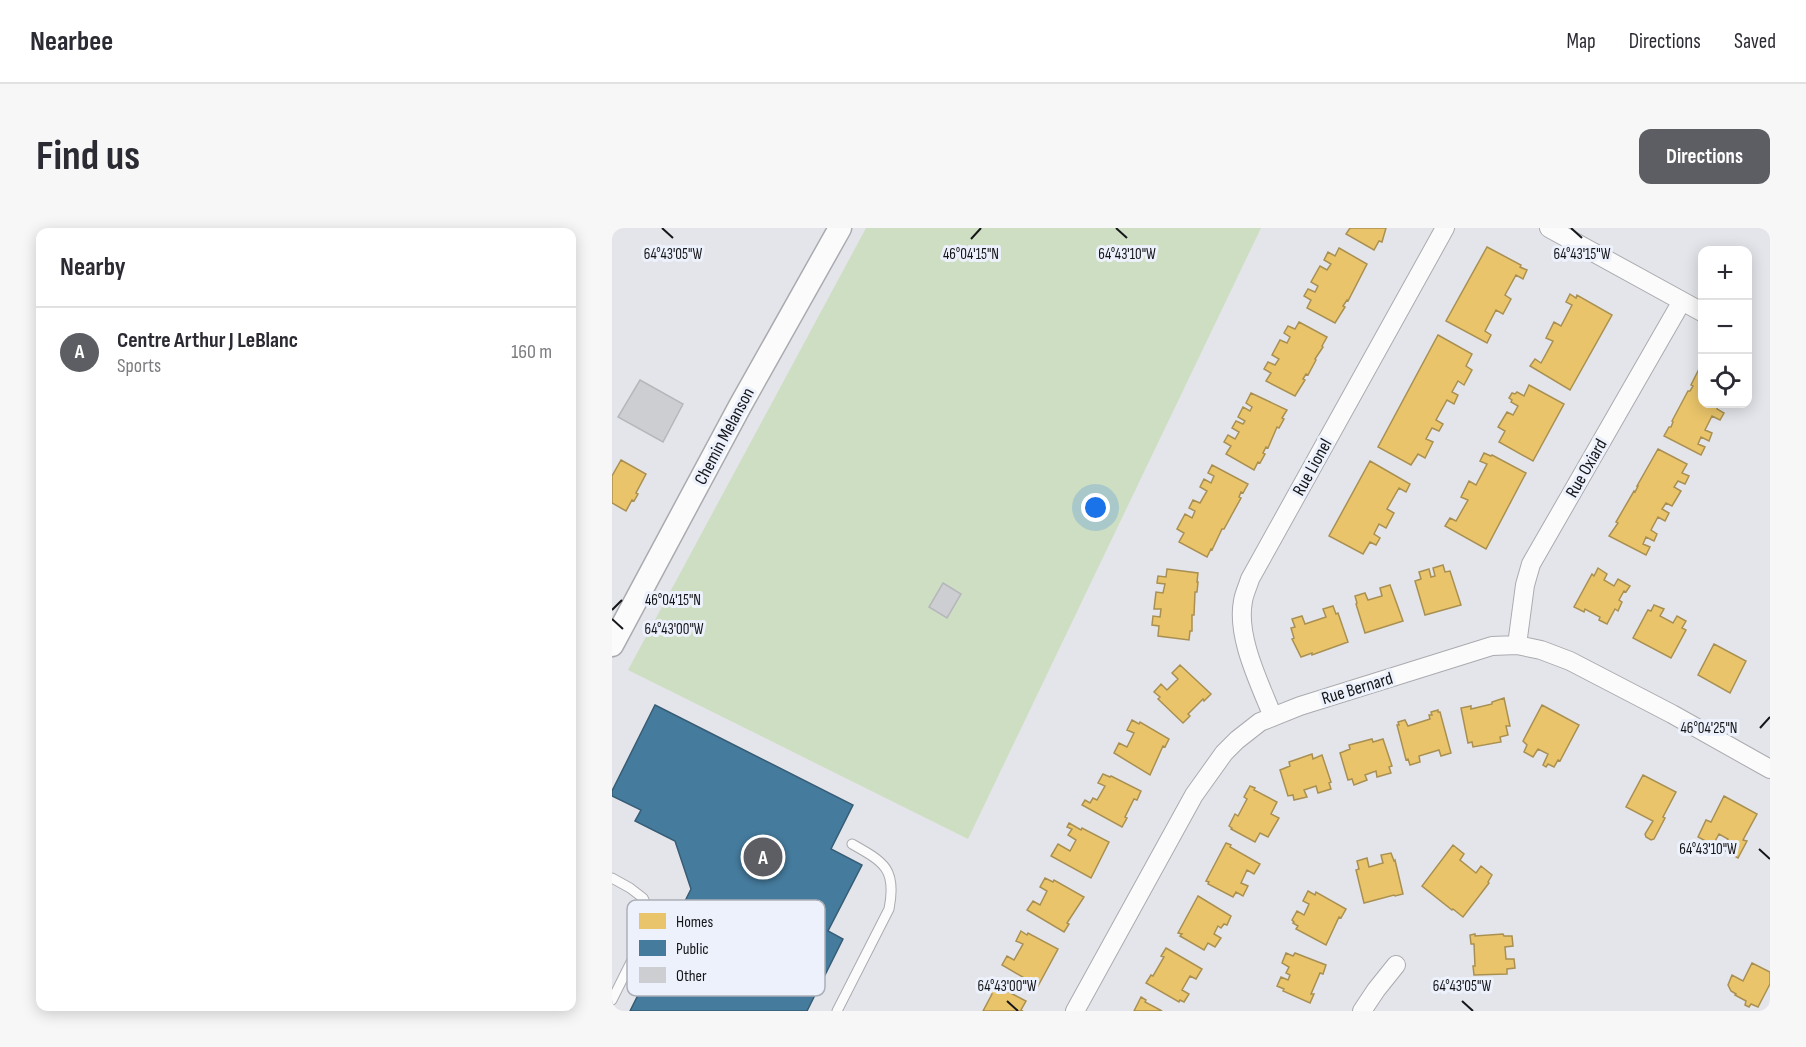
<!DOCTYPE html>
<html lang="en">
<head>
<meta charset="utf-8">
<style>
  body { margin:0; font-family:"Sofia Sans Condensed",sans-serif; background:#f7f7f7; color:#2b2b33 }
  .controls { position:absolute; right:18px; top:18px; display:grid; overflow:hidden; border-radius:12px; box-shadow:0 3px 15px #0003 }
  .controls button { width:54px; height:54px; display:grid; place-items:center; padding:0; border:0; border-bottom:2px solid #e1e1e2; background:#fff; color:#2b2b33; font:30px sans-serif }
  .you { position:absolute; left:484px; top:280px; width:21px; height:21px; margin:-15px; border:4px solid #fff; border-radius:50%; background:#1a73e8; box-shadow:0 0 0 9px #1a73e833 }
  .badge { display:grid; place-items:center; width:39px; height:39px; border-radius:50%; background:#5d5e63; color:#fff; font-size:20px; font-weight:700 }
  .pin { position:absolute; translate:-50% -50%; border:3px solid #fff; box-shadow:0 2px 6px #0006 }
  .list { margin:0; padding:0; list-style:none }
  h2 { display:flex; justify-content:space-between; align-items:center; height:78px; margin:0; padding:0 24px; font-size:26px }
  h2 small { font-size:20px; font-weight:400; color:#7c7c81 }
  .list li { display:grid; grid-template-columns:39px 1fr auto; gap:18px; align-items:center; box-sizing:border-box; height:90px; padding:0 24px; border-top:2px solid #e1e1e2 }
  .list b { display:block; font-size:22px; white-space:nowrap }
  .list p { margin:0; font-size:20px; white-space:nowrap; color:#7c7c81 }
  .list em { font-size:20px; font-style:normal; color:#7c7c81 }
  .icon { flex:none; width:33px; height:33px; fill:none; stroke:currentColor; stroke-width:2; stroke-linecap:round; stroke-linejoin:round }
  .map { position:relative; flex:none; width:1158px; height:783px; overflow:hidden; border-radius:12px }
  header { display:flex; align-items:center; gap:36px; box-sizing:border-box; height:84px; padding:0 30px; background:#fff; border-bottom:2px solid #e1e1e2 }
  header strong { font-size:28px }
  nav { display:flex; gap:33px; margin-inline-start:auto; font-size:21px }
  .intro { display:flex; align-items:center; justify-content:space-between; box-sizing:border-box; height:144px; padding:0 36px }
  h1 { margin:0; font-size:42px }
  .button { padding:15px 27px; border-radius:12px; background:#5d5e63; color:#fff; font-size:21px; font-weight:700 }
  main { display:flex; gap:36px; padding:0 36px }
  aside { flex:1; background:#fff; border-radius:12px; box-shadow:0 3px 15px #0003 }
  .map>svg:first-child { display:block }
  .green { fill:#cedec3 }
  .homes { fill:#e9c46a; stroke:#a99052; stroke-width:1.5 }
  .public { fill:#457b9d; stroke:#375d76; stroke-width:1.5 }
  .building { fill:#cdced2; stroke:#b6b7bb; stroke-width:1.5 }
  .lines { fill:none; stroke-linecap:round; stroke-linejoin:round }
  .service-casing { stroke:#aaabaf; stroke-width:11 }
  .minor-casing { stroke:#aaabaf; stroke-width:20 }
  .tertiary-casing { stroke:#aaabaf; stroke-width:25 }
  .service { stroke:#fbfbfc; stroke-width:9 }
  .minor { stroke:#fbfbfc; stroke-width:18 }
  .tertiary { stroke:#fbfbfc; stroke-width:22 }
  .ticks { fill:none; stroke:#15161a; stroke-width:2 }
  .labels { text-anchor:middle; stroke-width:6; stroke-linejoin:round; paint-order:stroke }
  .street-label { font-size:18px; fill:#15161a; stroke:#edf1fb }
  .key { fill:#edf1fb; stroke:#acafb8; stroke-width:1.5 }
  .key-label { font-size:16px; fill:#15161a }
  .ticks-label { font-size:15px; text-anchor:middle; fill:#15161a; stroke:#edf1fb; stroke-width:6; stroke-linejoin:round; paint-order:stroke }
</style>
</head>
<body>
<header>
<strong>Nearbee</strong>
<nav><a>Map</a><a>Directions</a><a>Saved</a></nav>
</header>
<div class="intro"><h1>Find us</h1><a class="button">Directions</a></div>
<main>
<aside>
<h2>Nearby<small></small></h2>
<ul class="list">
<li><span class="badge">A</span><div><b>Centre Arthur J LeBlanc</b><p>Sports</p></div><em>160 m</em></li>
</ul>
</aside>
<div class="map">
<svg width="1158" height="783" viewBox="0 0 1158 783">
  <rect width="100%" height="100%" fill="#e4e5ea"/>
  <path class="green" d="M254 0H649L356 611 16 442Z"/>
  <path class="homes" d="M738 0H774L770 14 767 13 762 22 734 6Z
    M875 19 909 37 908 39 915 42 911 51 904 47 893 67 899 71 891 86 884 82 873 103 879 107 875 115 834 93Z
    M727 20 755 36 736 73 735 72 731 78 733 79 723 95 695 80 699 72 692 68 696 61 703 64 706 58 699 54 708 38 715 42 719 36 712 32 716 24 723 28Z
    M958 66 964 70 965 67 1000 87 958 162 918 138 923 131 929 135 941 113 934 110 942 94 949 98 960 77 954 74Z
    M687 94 715 109 710 118 711 119 703 131 704 132 696 147 694 146 691 151 693 152 683 168 654 153 659 145 652 141 656 134 663 137 667 131 660 127 668 112 675 115 678 109 672 105 676 98 683 101Z
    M826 107 860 126 854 138 860 142 852 157 846 153 840 164 846 167 842 176 835 172 824 192 831 196 827 203 820 200 814 211 821 214 813 230 806 226 799 237 766 219Z
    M1090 140V176H1107L1105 181 1112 185 1108 192 1100 188 1093 202 1100 205 1097 213 1089 209 1086 216 1093 219 1089 227 1052 208 1057 199H1059L1061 194 1060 193 1076 163H1078L1081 158 1079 157 1087 141 1089 142Z
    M917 157 952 176 921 233 887 214 893 203 886 199 895 184 901 187 906 178 899 174 900 172 897 170 900 165 903 166 905 164 912 168Z
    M639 165 675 182 670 190 672 191 667 200 665 199 656 220 654 219 651 225 653 226 648 235 646 234 642 242 614 226 619 218 612 214 616 207 623 211 627 204 620 200 624 193 631 196 633 193 626 189 631 179 638 183 640 179 634 175Z
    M1046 221 1075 236 1070 245 1077 248 1073 256 1066 253 1062 259 1069 263 1060 278 1054 275 1050 281 1057 285 1053 293 1046 289 1039 302 1045 306 1042 313 1034 309 1031 316 1038 319 1034 327 997 308 1006 295 1004 294 1022 263 1023 264 1026 258H1025Z
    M872 225 879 228 880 227 914 245 874 321 833 298 838 290 844 293 856 272 849 269 857 253 864 257 875 236 868 233Z
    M9 232 34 246 24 265 26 266 22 273 20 272 14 283 0 275V248Z
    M758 233 798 256 794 264 787 260 775 281 782 285 774 300 767 296 762 306 768 310 764 317 758 314 751 326 717 308Z
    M600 237 636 256 631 265 629 264 627 269 629 270 612 301H610L600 322 599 321 595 329 567 314 572 305 565 301 573 286 580 290 583 283 577 280 581 272 588 275 595 263 588 259 592 251 599 255 602 248 596 245Z
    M831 337 833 344 838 343 849 377 813 387 803 353 809 351 807 344 817 341 819 349 823 348 821 340Z
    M986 340 995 346 992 352 1002 358 1006 351 1018 358 1014 364 1012 363 1007 372 1010 374 1006 383 1003 381 995 396 987 392 988 389 973 381 972 384 962 379 980 346 982 348Z
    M555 341 586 345 585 354H586L585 364H583L582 387H580V403H578L577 412 546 408 547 398 540 397 541 388 548 389 549 381H542L544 364 551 365 553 356 545 355 546 348 554 349Z
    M778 357 791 393 753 405 744 376 745 375 743 368 753 365 756 372 770 368 768 360Z
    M1042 377 1052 381 1048 388 1061 395 1065 388 1074 393 1070 400 1074 402 1059 430 1021 410 1036 382 1039 383Z
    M721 378 724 386 726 385 736 414 700 427V425L689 429 680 411 682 410 679 400 683 399 680 391 690 388 693 396 714 389 711 381Z
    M1102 416 1134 433 1118 465 1086 447Z
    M568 437 599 466 592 473 591 471 576 486 578 488 571 495 546 471 548 469 542 464 549 456 555 462 566 451 560 445Z
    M892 470 898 498H894L896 507 888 509 889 514 861 519 860 514 856 515 849 480 859 478V481L880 476V474Z
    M930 477 967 497 948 533 946 532 942 539 936 536 934 539 931 537 936 526 926 521 921 529 912 524 915 517 911 513Z
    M826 482V484H828L839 525 829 528 827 522 807 528 808 534 798 537 796 531 794 532 785 497H787L786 494 793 492 796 498 818 491 817 487H820L819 484Z
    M520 492 527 496 528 494 557 511 553 519 551 518 538 547 502 525 507 515 515 519 522 505 515 502Z
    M760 511 761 514 771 511 780 538 777 539 779 545 765 549 764 543 753 547 755 552 742 557 740 551 736 552 728 525 738 521 737 517Z
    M700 526 701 531 710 527 719 554 717 555 719 561 706 565 704 558 692 562 695 569 682 572 681 567 676 568 668 542 678 538 677 534Z
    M491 546 498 549 499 548 529 563 525 572 522 571 513 589 515 590 510 599 470 577 473 572 478 575 481 570 485 572 493 558 486 555Z
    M1031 547 1064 564 1051 589 1053 590 1042 611 1039 612 1034 609 1033 606 1041 593 1014 579Z
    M638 558 643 560 642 562 665 574 659 586 667 590 656 609 648 605 643 614 619 601 620 600 617 598 623 586 626 588 635 571 632 569Z
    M1112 568 1145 586 1131 612 1135 613 1126 630 1110 621 1111 619 1107 618 1109 613 1114 615 1116 611 1107 606 1101 617 1086 609 1094 592 1099 594Z
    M457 595 469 602 470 600 497 614 479 650 439 628 446 616 458 623 464 612 456 607 460 601 455 599Z
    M614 615 619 617 618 619 648 636 642 646 635 642 629 655 636 658 631 668 624 664 621 669 596 656 597 654 594 653Z
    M841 617 852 626 848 632 864 645 869 638 880 647 876 654 877 655 851 689 841 681 840 682 810 658Z
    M779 625 782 633 783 632 791 666 783 668 782 667 752 675 744 642 747 641 745 633 755 630 757 639 771 635 769 627Z
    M433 650 441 654 442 652 472 669 455 695 457 696 452 704 415 682 421 673 428 677 435 663 428 659Z
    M696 663 703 667 704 664 734 681 729 690 727 689 714 717 684 701 686 698 681 695 682 694 680 692 685 683 692 687 697 676 691 673Z
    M586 668 619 688 615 697 612 696 609 700 606 698 602 706 609 710 603 719 596 715 592 722 568 708 570 706 566 705Z
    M409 703 415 707 416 705 446 721 426 758 390 737 395 728 402 732 411 716 404 713Z
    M863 706V708L891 706 892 708H900L901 718 893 719 894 731H902L903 740 895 741V746L862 747 861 738H863L862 716H859L858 707Z
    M554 720 590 741 584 751 578 748 570 762 577 766 572 774 568 772 567 774 534 755 539 747 541 748 552 729 549 728Z
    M674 725 681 728 683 725 714 737 711 746 708 745 699 766H702L698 775 671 763 672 761 665 758 669 749 676 752 678 747 674 745 677 739 670 735Z
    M1140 735 1158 744V756L1146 779 1139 776 1137 779 1133 777 1134 773 1123 767 1124 766 1119 763 1116 757 1120 747 1131 753Z
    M377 753 386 757 385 758 414 773 409 782 411 783H371L380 766 373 762Z
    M529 769 534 772 533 774 550 783H522Z"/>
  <path class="public" d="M43 477 241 577 219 621 250 637 216 703 231 711 195 783H18L79 661 63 613 23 593 29 582 0 568V563Z"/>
  <path class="building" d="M28 152 71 176 51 214 6 189Z
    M331 355 349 366 335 390 317 379Z"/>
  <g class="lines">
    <defs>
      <path id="service" d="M0 650 18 660 31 670 38 685 36 700 0 772
        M225 783 277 681C285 641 272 634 240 616"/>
      <path id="minor" d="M937 0 1090 84
        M905 417 913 357 919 336 1070 73
        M661 489C648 456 624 409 631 373 632 366 636 358 638 351L833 0
        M463 783 582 567 612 525 625 512 648 494 688 478 880 418 905 417 929 422 958 433 1060 486 1158 541
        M750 783 764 762 784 737"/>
      <path id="tertiary" d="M0 417 128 178 228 0"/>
    </defs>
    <use href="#service" class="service-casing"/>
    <use href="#minor" class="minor-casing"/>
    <use href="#tertiary" class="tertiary-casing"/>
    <use href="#service" class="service"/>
    <use href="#minor" class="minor"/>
    <use href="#tertiary" class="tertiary"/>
  </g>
  <path class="ticks" d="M50 0 61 10M504 0 515 10M959 0 970 10M359 11 369 0M0 382 10 372M0 391 11 401M1148 500 1158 489M1147 621 1158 631M395 773 406 783M850 773 861 783"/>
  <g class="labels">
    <g class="street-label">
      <text transform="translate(112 208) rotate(-62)" y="6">Chemin Melanson</text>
      <text transform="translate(700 239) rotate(-61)" y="6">Rue Lionel</text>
      <text transform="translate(974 240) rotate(-60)" y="6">Rue Oxiard</text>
      <text transform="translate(745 460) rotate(-17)" y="6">Rue Bernard</text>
    </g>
  </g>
  <rect x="15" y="672" width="198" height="96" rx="9" class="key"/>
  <rect x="27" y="685" width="27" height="16" fill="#e9c46a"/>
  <rect x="27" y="712" width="27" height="16" fill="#457b9d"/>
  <rect x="27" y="739" width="27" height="16" fill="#cdced2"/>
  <g class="key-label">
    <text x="64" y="699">Homes</text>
    <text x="64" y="726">Public</text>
    <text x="64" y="753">Other</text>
  </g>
  <g class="ticks-label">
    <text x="61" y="31">64°43'05"W</text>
    <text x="515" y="31">64°43'10"W</text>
    <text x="970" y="31">64°43'15"W</text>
    <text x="359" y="31">46°04'15"N</text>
    <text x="61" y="377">46°04'15"N</text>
    <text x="62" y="406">64°43'00"W</text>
    <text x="1097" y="505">46°04'25"N</text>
    <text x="1096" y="626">64°43'10"W</text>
    <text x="395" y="763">64°43'00"W</text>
    <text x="850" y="763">64°43'05"W</text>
  </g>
</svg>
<div class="controls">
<button>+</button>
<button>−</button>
<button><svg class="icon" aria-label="locate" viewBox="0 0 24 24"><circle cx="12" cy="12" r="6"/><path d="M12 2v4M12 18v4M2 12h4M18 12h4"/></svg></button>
</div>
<div class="you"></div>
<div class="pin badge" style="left:151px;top:629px">A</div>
</div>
</main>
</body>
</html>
